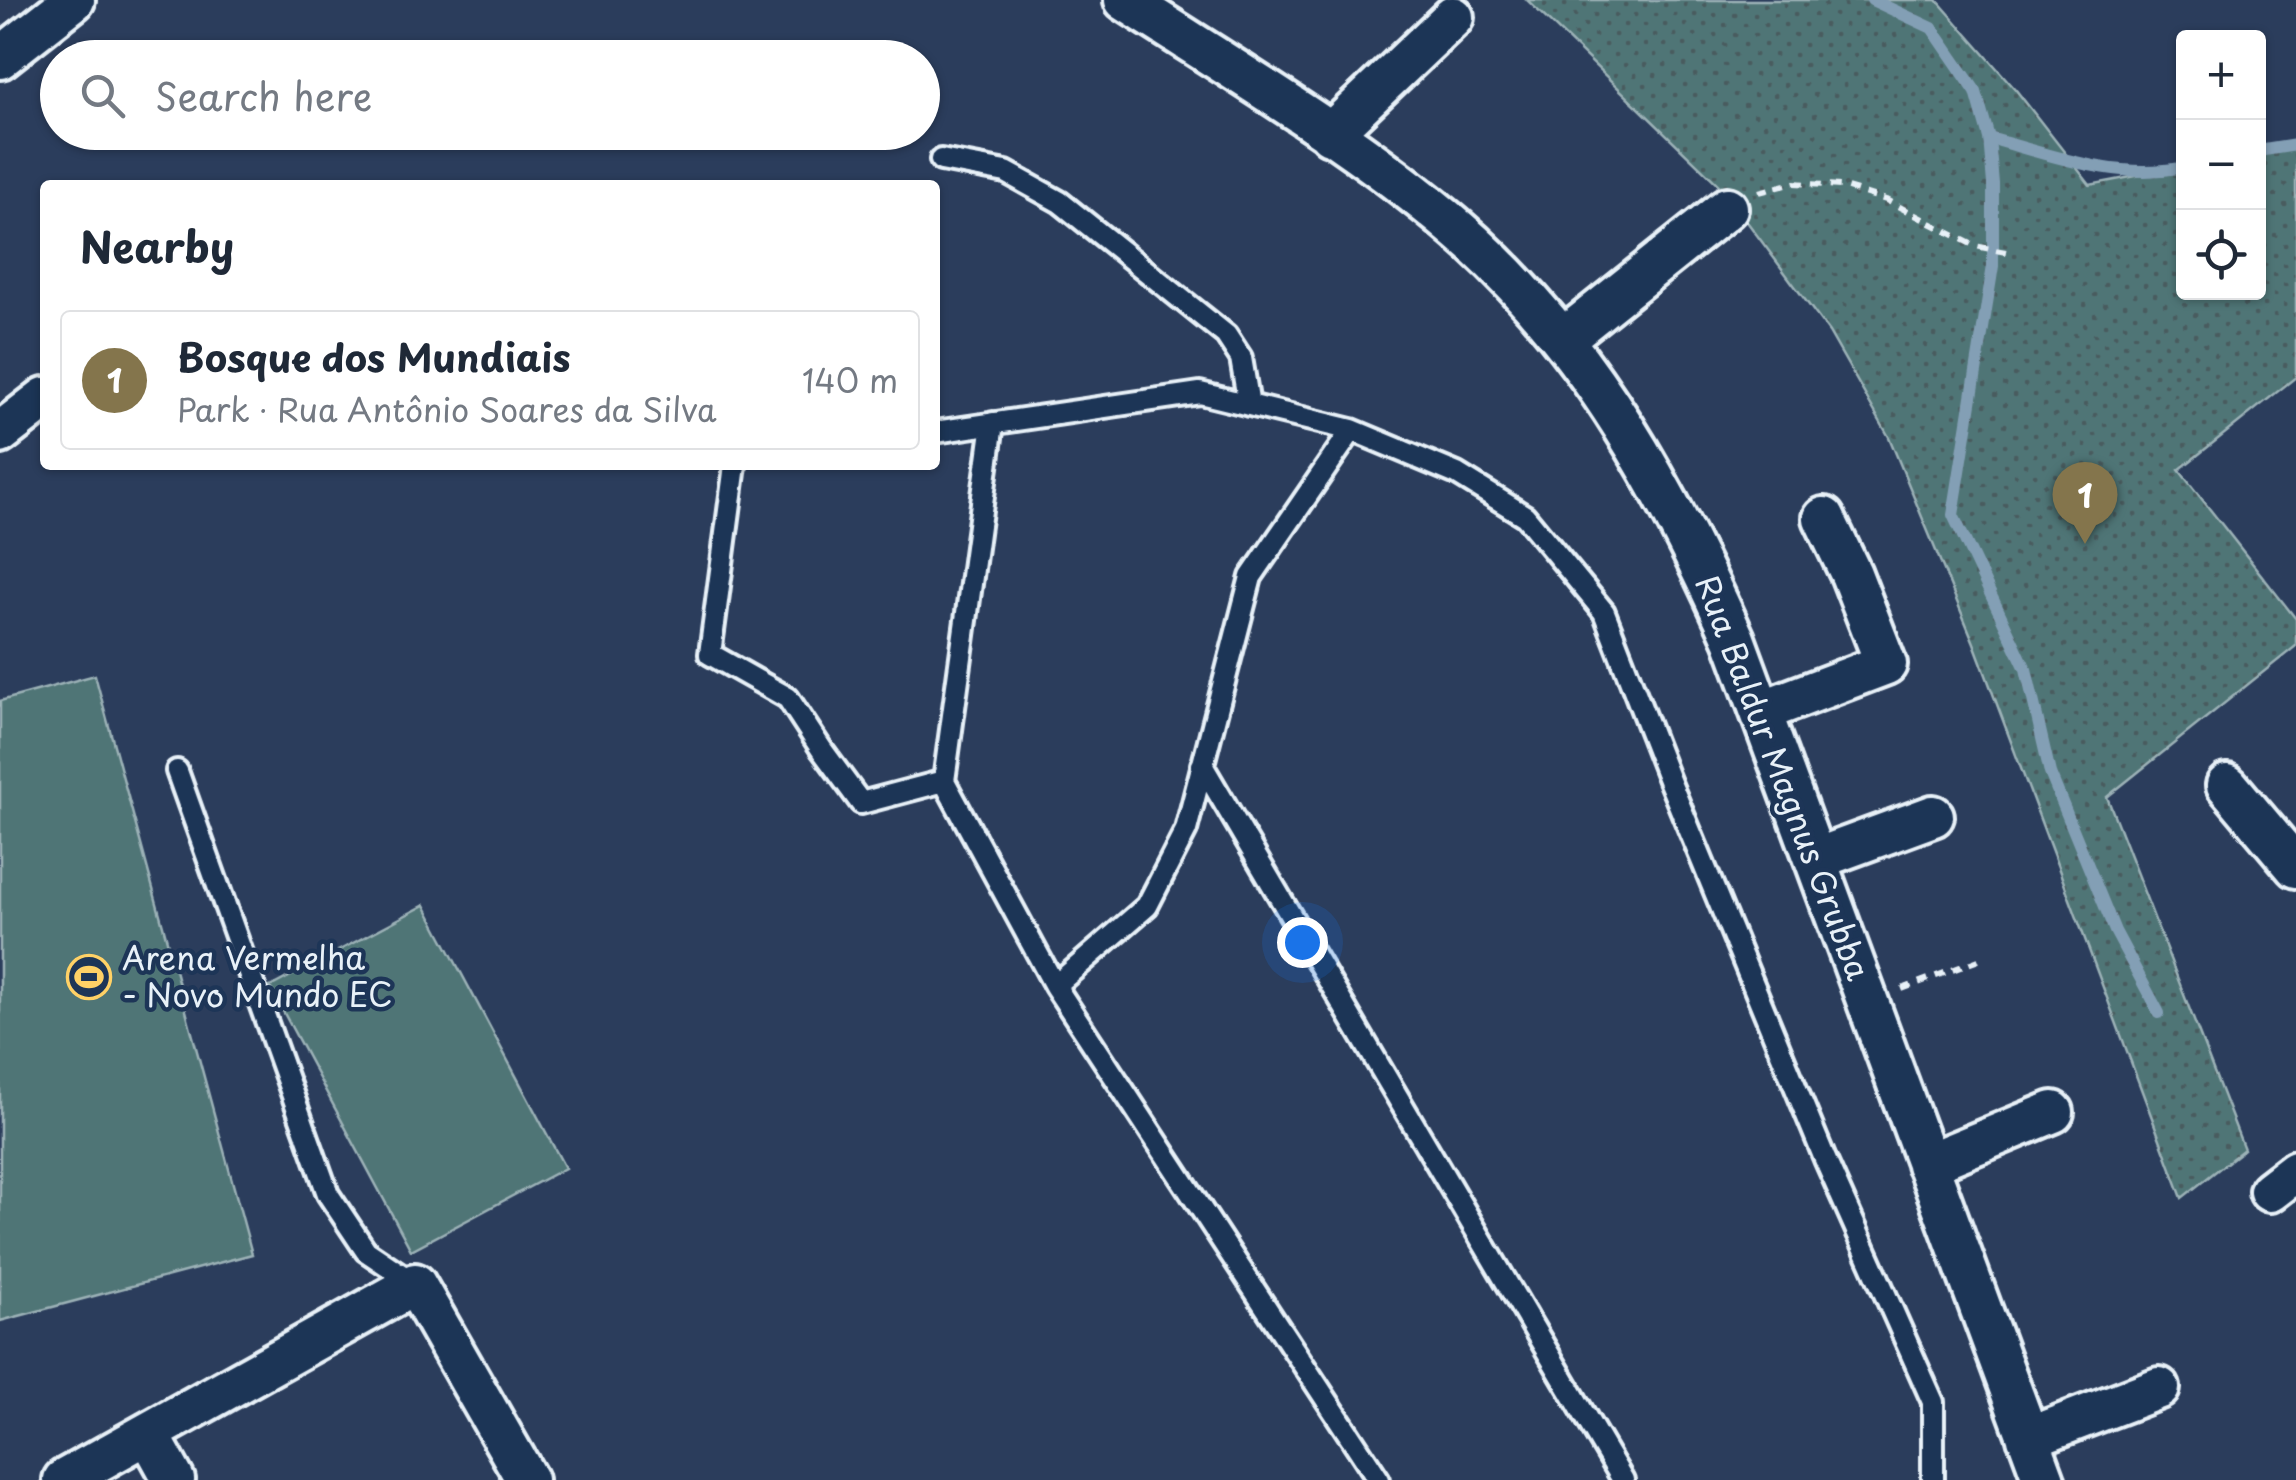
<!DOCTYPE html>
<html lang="en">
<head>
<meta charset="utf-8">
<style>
  body { margin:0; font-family:"Playpen Sans",sans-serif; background:#f2f2f3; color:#1f2937 }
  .controls { position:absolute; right:30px; top:30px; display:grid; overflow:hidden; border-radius:10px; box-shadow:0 2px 8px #0004 }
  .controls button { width:90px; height:90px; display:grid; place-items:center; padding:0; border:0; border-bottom:2px solid #e0e1e3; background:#fff; color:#1f2937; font:50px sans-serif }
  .you { position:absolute; left:1302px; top:942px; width:35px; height:35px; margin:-25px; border:8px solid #fff; border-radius:50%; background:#1a73e8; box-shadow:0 0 0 15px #1a73e833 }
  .badge { display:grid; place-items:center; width:65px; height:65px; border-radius:50%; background:#84754c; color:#fff; font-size:32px; font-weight:700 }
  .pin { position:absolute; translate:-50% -82px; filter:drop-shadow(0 2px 5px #0008) }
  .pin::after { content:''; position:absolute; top:52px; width:35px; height:30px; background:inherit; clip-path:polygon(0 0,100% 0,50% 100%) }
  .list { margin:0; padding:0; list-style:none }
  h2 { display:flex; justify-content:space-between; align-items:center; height:130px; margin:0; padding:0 40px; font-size:42px }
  h2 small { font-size:32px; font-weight:400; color:#747a83 }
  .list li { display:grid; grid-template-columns:65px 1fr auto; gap:30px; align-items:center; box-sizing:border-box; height:140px; margin:0 20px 20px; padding:0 20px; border:2px solid #e0e1e3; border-radius:10px }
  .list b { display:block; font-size:38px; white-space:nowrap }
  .list p { margin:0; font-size:32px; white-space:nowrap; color:#747a83 }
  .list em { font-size:32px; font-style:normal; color:#747a83 }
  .icon { flex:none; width:55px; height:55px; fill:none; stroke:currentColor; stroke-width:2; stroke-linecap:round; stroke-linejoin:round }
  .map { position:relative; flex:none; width:2296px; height:1480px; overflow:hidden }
  .search { position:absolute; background:#fff; box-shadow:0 2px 8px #0004; left:40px; top:40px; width:900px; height:110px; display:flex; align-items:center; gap:25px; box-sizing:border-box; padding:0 35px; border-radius:55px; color:#747a83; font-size:38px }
  .panel { position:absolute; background:#fff; box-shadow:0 2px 8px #0004; left:40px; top:180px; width:900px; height:290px; border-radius:10px }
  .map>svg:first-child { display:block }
  .grass { fill:#507476; stroke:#9cb2b7; stroke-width:2.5 }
  .park { fill:url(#park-dots); stroke:#9cb2b7; stroke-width:2.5 }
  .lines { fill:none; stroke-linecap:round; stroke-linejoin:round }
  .stream { stroke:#839fb5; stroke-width:12 }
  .service-casing { stroke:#e8f1f8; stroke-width:28 }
  .minor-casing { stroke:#e8f1f8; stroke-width:48 }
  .path { stroke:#e8f1f8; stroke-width:6; stroke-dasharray:10 8; stroke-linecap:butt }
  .service { stroke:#1d3557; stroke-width:20 }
  .minor { stroke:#1d3557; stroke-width:40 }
  .labels { text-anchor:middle; stroke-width:9; stroke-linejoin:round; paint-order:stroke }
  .street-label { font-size:32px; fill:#e8f1f8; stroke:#1d3557 }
  .poi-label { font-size:32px; fill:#e8f1f8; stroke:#1d3557; text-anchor:start }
</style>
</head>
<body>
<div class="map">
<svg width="2296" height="1480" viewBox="0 0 2296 1480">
  <defs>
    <pattern id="park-dots" width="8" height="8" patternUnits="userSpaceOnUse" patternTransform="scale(2.5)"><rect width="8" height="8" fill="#507476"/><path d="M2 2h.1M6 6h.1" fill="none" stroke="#4a5c5e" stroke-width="1.8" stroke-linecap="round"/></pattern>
  </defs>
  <rect width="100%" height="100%" fill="#2b3d5c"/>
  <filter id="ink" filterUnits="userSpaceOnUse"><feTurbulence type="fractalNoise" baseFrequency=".01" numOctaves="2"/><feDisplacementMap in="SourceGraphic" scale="20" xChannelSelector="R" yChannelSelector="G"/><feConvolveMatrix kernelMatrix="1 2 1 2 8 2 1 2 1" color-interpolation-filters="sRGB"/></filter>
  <g filter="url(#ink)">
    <path class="grass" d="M95 675 252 1254 0 1321V701Z
      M425 905 565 1168 411 1250 270 987Z"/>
    <path class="park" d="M1527 0H1937L2016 90 2090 185 2183 167 2184 292H2258L2259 153 2296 146V377L2179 470 2296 619V646L2107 797 2244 1149 2182 1198 1974 643 1889 437 1829 332 1722 188Z"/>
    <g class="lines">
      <path class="stream" d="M1872 0 1932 28 1976 92 1989 138 1993 184V266L1953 515 2026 669 2050 773 2115 931 2159 1013
        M1989 138C2051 155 2118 181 2184 167
        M2258 151 2296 145"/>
      <defs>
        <path id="service" d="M941 160 1006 172 1060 202 1226 335 1241 358 1249 405
          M935 432 1200 393 1352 430 1457 474 1525 516 1604 612 1669 780 1825 1159 1933 1402V1480
          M735 465 710 654 788 698 822 750 861 803 944 781 1055 986 1379 1480
          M1202 765 1623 1480
          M177 771 328 1194 366 1251 415 1284
          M944 781 993 423
          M1055 986 1147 906 1186 830 1251 577 1352 430"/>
        <path id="minor" d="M1125 0C1241 75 1371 151 1473 243 1592 352 1669 493 1734 639L2044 1480
          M0 58 74 0
          M1330 134 1453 17
          M1563 339 1727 208
          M0 433 45 398
          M1762 711 1886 664 1851 574 1824 518
          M2227 785 2296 867
          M1816 859 1933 816
          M1927 1164 2053 1112
          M2270 1191 2296 1171
          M148 1433 174 1480
          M2028 1438 2159 1388
          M64 1480 415 1284 527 1480"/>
      </defs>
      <use href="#service" class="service-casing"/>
      <use href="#minor" class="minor-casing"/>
      <path class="path" d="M1759 192 1794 183 1841 186 1886 200 1975 246 2006 252
        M1902 989 1984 958"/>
      <use href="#service" class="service"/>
      <use href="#minor" class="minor"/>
    </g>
  </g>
  <defs>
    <symbol id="stadium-ring" viewBox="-11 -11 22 22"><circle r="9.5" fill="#1d3557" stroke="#ffd166" stroke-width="1.5"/><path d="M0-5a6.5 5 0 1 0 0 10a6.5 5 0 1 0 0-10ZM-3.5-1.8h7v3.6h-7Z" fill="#ffd166"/></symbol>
  </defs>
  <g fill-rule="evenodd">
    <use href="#stadium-ring" x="64" y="952" width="50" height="50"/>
  </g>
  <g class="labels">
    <g class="street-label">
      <text transform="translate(1782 778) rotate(69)" y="11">Rua Baldur Magnus Grubba</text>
    </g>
    <g class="poi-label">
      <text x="122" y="970">Arena Vermelha<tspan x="122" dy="37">- Novo Mundo EC</tspan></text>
    </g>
  </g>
</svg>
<div class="controls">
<button>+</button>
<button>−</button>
<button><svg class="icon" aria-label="locate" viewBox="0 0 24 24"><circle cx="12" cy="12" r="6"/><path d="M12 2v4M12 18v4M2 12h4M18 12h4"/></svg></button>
</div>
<div class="you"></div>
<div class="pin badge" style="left:2085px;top:544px">1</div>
<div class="search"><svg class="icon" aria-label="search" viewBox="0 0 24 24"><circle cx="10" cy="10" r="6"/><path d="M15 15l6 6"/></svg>Search here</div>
<section class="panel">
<h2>Nearby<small></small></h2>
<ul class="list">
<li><span class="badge">1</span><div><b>Bosque dos Mundiais</b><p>Park · Rua Antônio Soares da Silva</p></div><em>140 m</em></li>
</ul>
</section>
</div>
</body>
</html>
